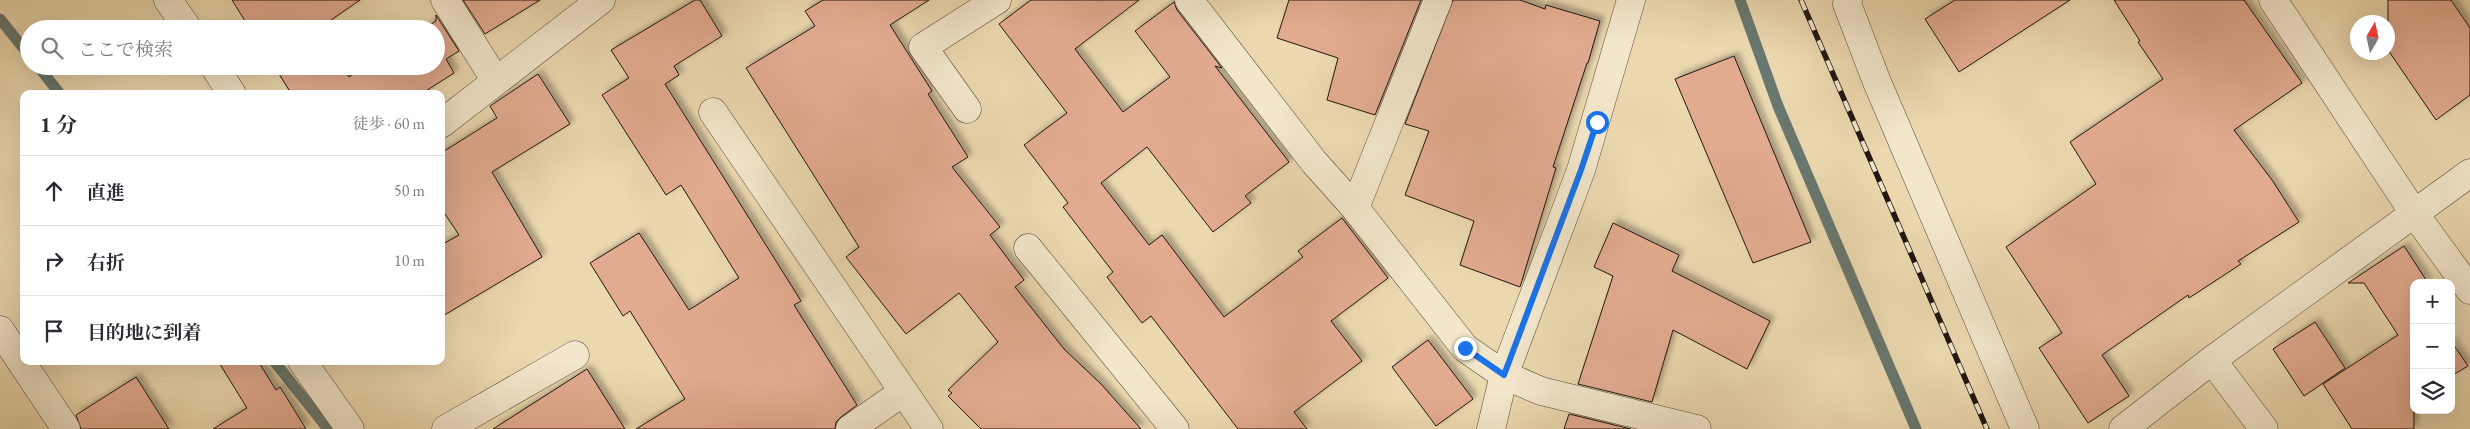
<!DOCTYPE html>
<html lang="ja">
<head>
<meta charset="utf-8">
<style>
  body { margin:0; font-family:"EB Garamond","Noto Serif JP",serif; background:#f2f2f3; color:#2b2b33 }
  .controls { position:absolute; right:15px; bottom:15px; display:grid; overflow:hidden; border-radius:10px; box-shadow:0 5px 20px #0002 }
  .controls button { width:45px; height:45px; display:grid; place-items:center; padding:0; border:0; border-bottom:1px solid #e1e1e2; background:#fff; color:#2b2b33; font:25px sans-serif }
  .compass { position:absolute; left:2350px; top:15px; width:45px; height:45px; border-radius:50%; background:#fff; box-shadow:0 5px 20px #0002; rotate:9deg }
  .stop { position:absolute; width:15px; height:15px; margin:-11px; border:4px solid #1a73e8; border-radius:50%; background:#fff }
  .stop.end { background:#1a73e8; border-color:#fff; box-shadow:0 1px 5px #0008 }
  .list { margin:0; padding:0; list-style:none }
  h2 { display:flex; justify-content:space-between; align-items:center; height:65px; margin:0; padding:0 20px; font-size:21px }
  h2 small { font-size:16px; font-weight:400; color:#7c7c81 }
  .list li { display:grid; grid-template-columns:32px 1fr auto; gap:15px; align-items:center; box-sizing:border-box; height:70px; padding:0 20px; border-top:1px solid #e1e1e2 }
  .list b { display:block; font-size:19px; white-space:nowrap }
  .list em { font-size:16px; font-style:normal; color:#7c7c81 }
  .icon { flex:none; width:28px; height:28px; fill:none; stroke:currentColor; stroke-width:2; stroke-linecap:round; stroke-linejoin:round }
  .map { position:relative; flex:none; width:2470px; height:429px; overflow:hidden }
  .search { position:absolute; background:#fff; box-shadow:0 5px 20px #0002; left:20px; top:20px; width:425px; height:55px; display:flex; align-items:center; gap:12px; box-sizing:border-box; padding:0 18px; border-radius:28px; color:#7c7c81; font-size:19px }
  .panel { position:absolute; background:#fff; box-shadow:0 5px 20px #0002; left:20px; top:90px; width:425px; height:275px; border-radius:10px }
  .map>svg:first-child { display:block }
  .lines { fill:none; stroke-linecap:round; stroke-linejoin:round }
  .stream { stroke:#68776f; stroke-width:11 }
  .building { fill:#e2ab90; stroke:#211510; filter:url(#shadow) }
  .minor-casing { stroke:#544638; stroke-width:29 }
  .minor { stroke:#f2e6cb; stroke-width:28 }
  .rail-casing { stroke:#211510; stroke-width:5.5 }
  .rail { stroke:#f2e6cb; stroke-width:4; stroke-dasharray:11; stroke-linecap:butt }
  .route { stroke:#1a73e8; stroke-width:6 }
</style>
</head>
<body>
<div class="map">
<svg width="2470" height="429" viewBox="0 0 2470 429">
  <defs>
    <filter id="shadow"><feDropShadow dx="4.5" dy="-4.5" stdDeviation="2.5" flood-color="#0004"/></filter>
  </defs>
  <rect width="100%" height="100%" fill="#ebd8af"/>
  <filter id="stains"><feTurbulence type="fractalNoise" baseFrequency=".004" numOctaves="4"/><feColorMatrix values="0 0 0 0 .2 0 0 0 0 .09 0 0 0 0 .02 0 0 0 .5 -.17"/></filter>
  <radialGradient id="worn" r=".72"><stop offset=".6" stop-color="#630" stop-opacity="0"/><stop offset="1" stop-color="#630" stop-opacity=".3"/></radialGradient>
  <g class="lines">
    <path class="stream" d="M1740 0 1778 106 1916 429
      M0 19 29 55
      M38 66 60 94
      M274 361 328 429"/>
  </g>
  <path class="building" d="M232 0H360L318 29H250Z
    M463 0H540L485 34Z
    M695 0H700L722 36 674 66 679 75 665 84 801 301 794 305 857 405 841 417 836 422 835 429H636L685 399 630 311 623 316 590 263 639 233 689 310 739 278 681 185 666 195 602 95 629 78 611 50Z
    M823 0H929L890 25 932 91 928 94 968 157 952 167 1000 227 990 235 1024 280 1015 287 1064 349 1101 384 1141 429H981L948 396 952 393 948 390 998 342 959 293 906 334 846 257 859 247 746 68 815 26 805 11Z
    M1031 0H1139L1075 49 1123 112 1170 77 1135 31 1174 2 1177 10 1222 68 1215 66 1289 162 1245 196 1251 203 1213 232 1147 147 1101 183 1149 245 1162 235 1224 317 1303 257 1298 251 1342 218 1388 278 1331 321 1362 361 1294 412 1307 429H1238L1151 316 1142 323 1107 277 1113 272 1063 207 1068 203 1024 145 1067 113 999 24Z
    M1289 0H1421L1375 115 1327 100 1338 58 1277 38Z
    M1453 0H1520L1545 9 1546 5 1600 21 1588 63H1587L1553 167 1556 168 1520 287 1460 265 1474 221 1405 195 1429 131 1405 124Z
    M1955 0H2070L1959 72 1925 19Z
    M2114 0H2244L2302 83 2234 130 2272 180 2299 222 2238 261 2241 264 2189 298 2188 295 2102 355 2129 396 2088 423 2039 348 2062 333 2006 247 2096 184 2070 142 2163 79 2138 42 2140 41Z
    M2388 0H2451L2470 28V95L2436 120 2388 50Z
    M436 15 459 51 446 59 454 73 421 94H297L289 90 274 66H342L349 77 365 66H436V29H424L436 21Z
    M1734 56 1811 242 1753 263 1675 79Z
    M538 74 570 124 492 172 542 257 441 317V245L459 235 441 208V153L497 118 490 106Z
    M1613 223 1679 255 1672 271 1770 321 1747 369 1673 330 1652 402 1578 384 1613 276 1594 267Z
    M2404 246 2428 283H2413L2414 429H2352L2323 384 2398 335 2364 283H2348Z
    M2315 322 2345 368 2304 396 2273 349Z
    M1428 340 1473 399 1436 426 1392 367Z
    M2451 341 2468 366 2451 376Z
    M218 361H258L276 390 280 387 306 429H213L247 408Z
    M587 369 625 429H493Z
    M136 377 169 429H81L76 415Z
    M1569 414 1631 429H1564Z"/>
  <g class="lines">
    <defs>
      <path id="minor" d="M168 0 188 29
        M445 0 496 81
        M1189 0 1314 162 1355 208 1465 348 1504 375 1541 391 1697 429
        M1848 0 1847 4 1877 82 2025 429
        M2273 0 2414 213 2470 290
        M214 66 232 94
        M967 109 923 47 997 0
        M713 112 929 429
        M441 124 601 0
        M1355 208 1438 0
        M1028 248 1175 429
        M0 330 66 429
        M2212 360 2264 429
        M302 361 350 429
        M446 429 575 355
        M850 429 903 392
        M1491 429 1504 375 1581 170 1631 0
        M2123 429 2212 360 2470 173"/>
    </defs>
    <use href="#minor" class="minor-casing"/>
    <use href="#minor" class="minor"/>
    <defs>
      <path id="rail" d="M1801 0 1987 429"/>
    </defs>
    <use href="#rail" class="rail-casing"/>
    <use href="#rail" class="rail"/>
  </g>
  <g class="lines">
    <path class="route" d="M1465 348 1504 375 1581 170 1597 122"/>
  </g>
  <rect width="100%" height="100%" filter="url(#stains)"/>
  <rect width="100%" height="100%" fill="url(#worn)"/>
</svg>
<div class="controls">
<button>+</button>
<button>−</button>
<button><svg class="icon" aria-label="layers" viewBox="0 0 24 24"><path d="M12 4l9 5-9 5-9-5zM3 14l9 5 9-5"/></svg></button>
</div>
<svg class="compass" viewBox="-18 -18 36 36"><path d="M0-13l5 13h-10z" fill="#e53935"/><path d="M0 13l5-13h-10z" fill="#7c7c81"/></svg>
<div class="stop" style="left:1597px;top:122px"></div>
<div class="stop end" style="left:1465px;top:348px"></div>
<div class="search"><svg class="icon" aria-label="search" viewBox="0 0 24 24"><circle cx="10" cy="10" r="6"/><path d="M15 15l6 6"/></svg>ここで検索</div>
<section class="panel">
<h2>1 分<small>徒歩 · 60 m</small></h2>
<ul class="list">
<li><svg class="icon" aria-label="ahead" viewBox="0 0 24 24"><path d="M12 20V5M6 11l6-6 6 6"/></svg><div><b>直進</b></div><em>50 m</em></li>
<li><svg class="icon" aria-label="right" viewBox="0 0 24 24"><path d="M7 20v-9h11M14 6l5 5-5 5"/></svg><div><b>右折</b></div><em>10 m</em></li>
<li><svg class="icon" aria-label="arrive" viewBox="0 0 24 24"><path d="M6 21V4h12l-3 4 3 4H6"/></svg><div><b>目的地に到着</b></div></li>
</ul>
</section>
</div>
</body>
</html>
